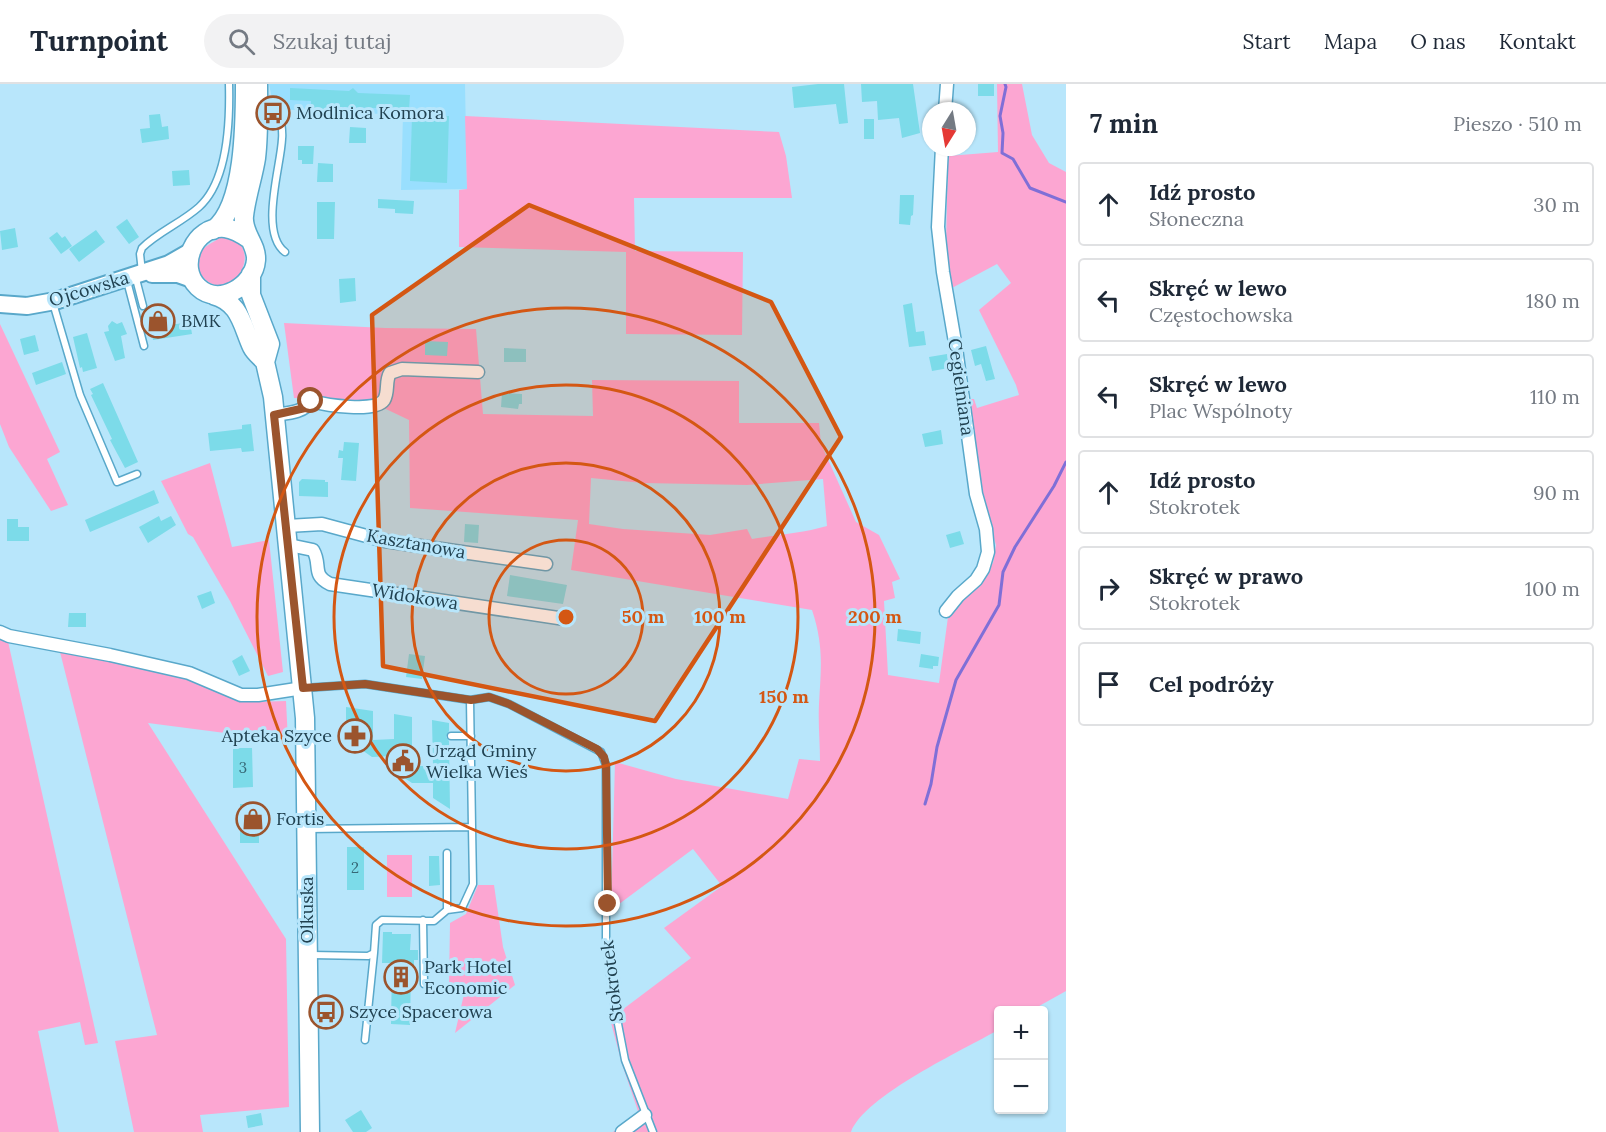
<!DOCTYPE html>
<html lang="pl">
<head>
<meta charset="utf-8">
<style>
  body { margin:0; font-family:Lora,serif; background:#f2f2f3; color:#1f2937 }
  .controls { position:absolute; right:18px; bottom:18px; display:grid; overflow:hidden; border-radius:6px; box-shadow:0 2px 4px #0004 }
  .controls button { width:54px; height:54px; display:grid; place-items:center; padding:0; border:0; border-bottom:2px solid #e0e1e3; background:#fff; color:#1f2937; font:30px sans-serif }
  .compass { position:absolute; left:922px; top:18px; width:54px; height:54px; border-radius:50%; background:#fff; box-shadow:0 2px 4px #0004; rotate:191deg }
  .stop { position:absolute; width:18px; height:18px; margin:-14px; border:4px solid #9b542d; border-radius:50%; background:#fff }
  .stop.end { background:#9b542d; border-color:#fff; box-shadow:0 2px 6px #0008 }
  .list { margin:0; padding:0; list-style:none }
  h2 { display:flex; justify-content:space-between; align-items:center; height:78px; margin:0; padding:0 24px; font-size:26px }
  h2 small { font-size:20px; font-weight:400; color:#747a83 }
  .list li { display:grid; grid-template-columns:39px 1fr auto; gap:18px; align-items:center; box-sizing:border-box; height:84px; margin:0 12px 12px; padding:0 12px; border:2px solid #e0e1e3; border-radius:6px }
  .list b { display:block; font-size:22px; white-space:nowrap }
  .list p { margin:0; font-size:20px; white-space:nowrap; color:#747a83 }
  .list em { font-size:20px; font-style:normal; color:#747a83 }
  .icon { flex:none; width:33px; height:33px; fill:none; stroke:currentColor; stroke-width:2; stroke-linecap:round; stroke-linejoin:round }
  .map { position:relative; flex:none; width:1066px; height:1048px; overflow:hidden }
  header { display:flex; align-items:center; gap:36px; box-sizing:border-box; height:84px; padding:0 30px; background:#fff; border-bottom:2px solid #e0e1e3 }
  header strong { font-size:28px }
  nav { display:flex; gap:33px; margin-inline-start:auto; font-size:21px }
  .search { width:420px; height:54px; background:#f2f2f3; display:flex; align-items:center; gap:15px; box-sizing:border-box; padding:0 21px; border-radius:33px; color:#747a83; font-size:22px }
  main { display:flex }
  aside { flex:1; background:#fff }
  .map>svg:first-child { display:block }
  .built { fill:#99dffe }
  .green { fill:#fca6d2; fill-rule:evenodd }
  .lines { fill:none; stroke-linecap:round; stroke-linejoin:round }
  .stream { stroke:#7f6fd7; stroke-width:3 }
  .building { fill:#7cdbe9 }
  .lane-casing { stroke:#59a8ca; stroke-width:9 }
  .street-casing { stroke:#59a8ca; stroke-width:15 }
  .secondary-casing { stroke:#59a8ca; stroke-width:20 }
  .primary-casing { stroke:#59a8ca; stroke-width:21 }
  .lane { stroke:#fff; stroke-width:6 }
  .street { stroke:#fff; stroke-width:12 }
  .secondary { stroke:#fff; stroke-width:16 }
  .primary { stroke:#fff; stroke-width:18 }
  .route { stroke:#9b542d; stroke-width:8 }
  .marked { fill:#d45713; fill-opacity:0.2; stroke:#d45713; stroke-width:4.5; stroke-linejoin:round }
  .ring { fill:none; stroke:#d45713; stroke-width:3 }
  .labels { text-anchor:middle; stroke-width:6; stroke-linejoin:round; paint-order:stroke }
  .number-label { font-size:15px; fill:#376876 }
  .poi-label { font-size:18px; fill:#204150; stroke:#b8e6fb; text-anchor:start }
  .street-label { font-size:18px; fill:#204150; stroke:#b8e6fb }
  .centre { fill:#d45713; stroke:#b8e6fb; stroke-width:3 }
  .ring-label { font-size:18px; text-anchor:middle; font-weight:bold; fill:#d45713; stroke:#b8e6fb; stroke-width:6; stroke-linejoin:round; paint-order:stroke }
</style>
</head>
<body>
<header>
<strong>Turnpoint</strong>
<div class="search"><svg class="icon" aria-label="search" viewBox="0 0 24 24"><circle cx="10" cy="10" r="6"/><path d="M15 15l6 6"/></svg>Szukaj tutaj</div>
<nav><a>Start</a><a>Mapa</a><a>O nas</a><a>Kontakt</a></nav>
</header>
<main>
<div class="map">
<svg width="1066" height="1048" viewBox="0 0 1066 1048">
  <rect width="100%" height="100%" fill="#b8e6fb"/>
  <path class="built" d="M269 0H465L467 105 401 106 403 31 274 25Z"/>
  <path class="green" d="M997 0H1022L1032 51 1049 79 1066 88V907L1032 926H999L998 946C963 966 864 1012 851 1048H613L639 1030 622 980 610 935 691 874 664 844 722 802 693 765 611 826 615 678 676 695 788 715 799 675 820 677C820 658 818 639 819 620 821 584 824 562 812 526L571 486 578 436 410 424 409 336 369 317 294 314 284 239 385 244 476 245 483 330 593 332 592 296 739 297V339H819L821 360 856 438 879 451 900 495 892 498 895 514 884 517 888 591 939 599 948 533 976 502 993 479 996 461 980 407 969 315H974L977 324 1019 311 1016 301 979 226 1011 199 997 180 950 205 946 162 948 72 998 68ZM591 394 643 399 747 401 823 395 827 442C803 449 777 451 752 455L747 445 710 451 623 445 589 440Z
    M465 32 779 48 786 72 792 114H634L635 167 743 168 742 251 626 250V168L459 163V106L467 105Z
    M224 151 241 161C245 168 246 174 243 183 228 222 186 193 201 168 206 160 217 157 224 151Z
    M0 240 60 368 47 375 68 421 51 427 9 363 0 340Z
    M210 379 232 463 269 456 283 588 268 592 230 517 193 453 188 450 161 397Z
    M0 550 7 553 98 959 85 961 80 938 38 947 59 1048H0Z
    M59 564 163 587 200 599 230 614 255 618 286 617 288 657 148 639 286 855 289 1023 200 1031 203 1048H134L115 957 157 951Z
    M387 771H412V813H387Z
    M478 801H494L503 863 515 901 455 949 465 906 449 901 450 839 466 830Z"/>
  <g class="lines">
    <path class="stream" d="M1005 0 1006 3 1000 32 1003 49 1002 69 1013 75 1030 104 1066 118
      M925 720 931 700 937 663 956 596 999 521 1003 488 1015 463 1054 402 1066 378"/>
  </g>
  <path class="building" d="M818 0H844L848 39 839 40 836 20 794 24 792 3Z
    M861 0H913L920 49 902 54 899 34 878 36 877 17 862 18Z
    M978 0H994V12H978Z
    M290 4 349 7 353 4 358 9 410 11 409 25 339 23V27L311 26V17L290 16Z
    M160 30 162 43 168 42 169 55 142 59 140 45 150 44 149 31Z
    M449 32 447 99 410 97 412 33Z
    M864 35H874V55H864Z
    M350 43 366 44V59H349Z
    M298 62H314L313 80H302V76H298Z
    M318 79 333 80V98H317Z
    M189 86 190 101 173 102 172 87Z
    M900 111H914L913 131 911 132 910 141 899 140Z
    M378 115 414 117 413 130 395 129V125L378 124Z
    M317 118H335L334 155H317Z
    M127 135 139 153 129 160 116 143Z
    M15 144 18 163 2 166 0 147Z
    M96 146 105 158 79 178 69 165Z
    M57 148 62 154 65 152 72 162 61 170 49 154Z
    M355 194 356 217 340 219 339 195Z
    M912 219 916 248 924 247 926 261 909 263 903 221Z
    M162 234 163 242 190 238 192 250 153 256 149 236Z
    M112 237 117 240 122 238 127 250 121 252 125 274 115 277 104 248 109 247 108 242Z
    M87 249 97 284 83 288 82 283 80 284 73 253Z
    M35 251 39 267 24 271 20 255Z
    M425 257 448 258 447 272 425 271Z
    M986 262 995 295 986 297 981 280 975 282 971 266Z
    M504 264 526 265V278H504Z
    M947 270 949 284 932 287 929 273Z
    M62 278 66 290 36 301 32 289Z
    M103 299 138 378 125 384 110 356 112 355 91 311 93 310 90 305Z
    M502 309 522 310V320H519L518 325 501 323Z
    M251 340 254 367 242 368 241 364 210 367 208 349 242 345V341Z
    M941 346 943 360 925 363 922 350Z
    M344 358 359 359 356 397 341 396 343 374H338L339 366 343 367Z
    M302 395 325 396V398H328V413L299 412V398Z
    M154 406 159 419 90 448 85 436Z
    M159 432 161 437 171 432 176 441 148 459 139 443Z
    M7 435H18V443H29V457H7Z
    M465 440 479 441 478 459 464 458Z
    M960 447 964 460 950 464 946 451Z
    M510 491 567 501 563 520 507 512Z
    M211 507 215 519 202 525 197 512Z
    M69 529H86V543H68Z
    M898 545 921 548 920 560 897 557Z
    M409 570 425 572 422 595 406 593Z
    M921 570 939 573 938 582H933V585L919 583Z
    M242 571 250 587 239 592 232 577Z
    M346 623 373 627V656L394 655V630L412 633V682H433L432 636 449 639V647L446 653 449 657 450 725 433 714V699H412L394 687V672L372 673 346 655Z
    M233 664H252L253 703 233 704Z
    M240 720H259V759H240Z
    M347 763H364V806H347Z
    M429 772H439L440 801 429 802Z
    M383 848H392V850H411L410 866H418V876H414V885H411L410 941 391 940 392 879H382Z
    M361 1026 372 1044 366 1048H353L345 1036Z
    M261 1029 263 1041 248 1044 246 1032Z"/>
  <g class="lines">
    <defs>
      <path id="lane" d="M280 31C281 39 283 47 282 55 281 82 259 148 285 168
        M142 188 140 170 142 164C158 148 181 139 199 123 228 97 230 38 229 0
        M135 191 143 222
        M127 197 144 262
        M53 219 80 311 117 398 137 390
        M304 604 365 600 470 616 489 613 509 620 601 668 606 681V854L613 914 625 976 653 1048
        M451 652H471
        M307 745 472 743 470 616
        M447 769V826
        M423 836 424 900
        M311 871 368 872 374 869 376 841 382 836 434 837 447 826 462 824 473 800 472 743
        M365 956 374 869"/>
      <path id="street" d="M945 27 947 0
        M942 63 938 143 943 188 956 264 976 410 986 445 988 468 983 485 976 496 958 512 946 527
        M274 331C288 329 303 329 311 317 326 321 375 329 384 316 389 308 385 297 390 289L402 285 478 288
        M287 442 322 440 385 457 546 480
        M289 461 313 466C322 481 311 491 330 500L565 535
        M0 548 9 552 110 571 189 589 241 611H258L303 604
        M622 1048 645 1031"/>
      <path id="secondary" d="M152 190H178L192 195
        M0 220 27 222 55 217 169 180 190 168"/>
      <path id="primary" d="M213 146C245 123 245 38 245 0
        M249 155C242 150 234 145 225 144 194 141 177 183 198 203 219 223 254 202 256 176 257 160 242 149 244 132 246 113 253 93 256 74 259 49 258 25 258 0
        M251 190V211L270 260 265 278 273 313 305 634 310 1048
        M213 211C240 218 242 241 252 263 255 269 261 273 265 278"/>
    </defs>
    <use href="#lane" class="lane-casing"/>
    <use href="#street" class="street-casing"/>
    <use href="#secondary" class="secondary-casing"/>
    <use href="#primary" class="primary-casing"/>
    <use href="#lane" class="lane"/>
    <use href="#street" class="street"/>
    <use href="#secondary" class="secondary"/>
    <use href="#primary" class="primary"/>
  </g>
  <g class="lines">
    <path class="route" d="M311 317 305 324 274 331 303 604 365 600 471 616 489 613 509 620 597 665 604 673 606 681 608 820"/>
  </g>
  <path class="marked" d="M529 121 771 218 841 353 655 637 383 582 372 231Z"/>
  <g class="ring">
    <circle cx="566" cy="533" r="77"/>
    <circle cx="566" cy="533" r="154"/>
    <circle cx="566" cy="533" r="232"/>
    <circle cx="566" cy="533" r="309"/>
  </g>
  <defs>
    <symbol id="bus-ring" viewBox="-11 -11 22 22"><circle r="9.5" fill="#b8e6fb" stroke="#9b542d" stroke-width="1.5"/><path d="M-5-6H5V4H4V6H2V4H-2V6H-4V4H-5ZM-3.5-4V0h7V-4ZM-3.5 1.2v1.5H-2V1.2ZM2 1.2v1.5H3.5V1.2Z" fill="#9b542d"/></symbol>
    <symbol id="shop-ring" viewBox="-11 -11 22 22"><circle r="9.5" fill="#b8e6fb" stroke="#9b542d" stroke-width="1.5"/><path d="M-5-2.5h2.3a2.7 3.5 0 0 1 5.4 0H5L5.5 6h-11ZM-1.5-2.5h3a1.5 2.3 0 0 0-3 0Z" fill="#9b542d"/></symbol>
    <symbol id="pharmacy-ring" viewBox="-11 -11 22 22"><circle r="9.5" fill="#b8e6fb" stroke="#9b542d" stroke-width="1.5"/><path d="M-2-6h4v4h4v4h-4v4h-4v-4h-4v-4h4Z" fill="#9b542d"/></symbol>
    <symbol id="civic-ring" viewBox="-11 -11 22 22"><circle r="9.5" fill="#b8e6fb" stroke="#9b542d" stroke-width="1.5"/><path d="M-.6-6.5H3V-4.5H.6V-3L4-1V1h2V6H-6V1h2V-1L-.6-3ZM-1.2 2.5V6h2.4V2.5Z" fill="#9b542d"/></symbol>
    <symbol id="building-ring" viewBox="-11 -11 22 22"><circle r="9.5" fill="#b8e6fb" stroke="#9b542d" stroke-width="1.5"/><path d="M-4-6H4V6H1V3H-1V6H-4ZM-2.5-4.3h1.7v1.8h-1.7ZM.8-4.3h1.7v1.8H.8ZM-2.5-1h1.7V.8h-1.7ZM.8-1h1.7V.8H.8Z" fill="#9b542d"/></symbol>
  </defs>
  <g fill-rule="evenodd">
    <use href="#bus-ring" x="254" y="10" width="38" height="38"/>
    <use href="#shop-ring" x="139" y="218" width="38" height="38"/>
    <use href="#pharmacy-ring" x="336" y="633" width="38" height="38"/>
    <use href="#civic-ring" x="384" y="658" width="38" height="38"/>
    <use href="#shop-ring" x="234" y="716" width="38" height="38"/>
    <use href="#building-ring" x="382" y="874" width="38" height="38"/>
    <use href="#bus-ring" x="307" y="909" width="38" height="38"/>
  </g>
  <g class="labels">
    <g class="number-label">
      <text x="243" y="689">3</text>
      <text x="355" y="789">2</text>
    </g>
    <g class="poi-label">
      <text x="296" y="35">Modlnica Komora</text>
      <text x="181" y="243">BMK</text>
      <text x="332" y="658" text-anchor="end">Apteka Szyce</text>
      <text x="426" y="673">Urząd Gminy<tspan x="426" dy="21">Wielka Wieś</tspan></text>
      <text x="276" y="741">Fortis</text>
      <text x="424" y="889">Park Hotel<tspan x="424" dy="21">Economic</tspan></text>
      <text x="349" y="934">Szyce Spacerowa</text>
    </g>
    <g class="street-label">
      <text transform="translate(89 205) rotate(-17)" y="6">Ojcowska</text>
      <text transform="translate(961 303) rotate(82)" y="6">Cegielniana</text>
      <text transform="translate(416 460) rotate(10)" y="6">Kasztanowa</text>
      <text transform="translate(415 513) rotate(9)" y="6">Widokowa</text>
      <text transform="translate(307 826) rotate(-90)" y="6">Olkuska</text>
      <text transform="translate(612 897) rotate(-97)" y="6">Stokrotek</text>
    </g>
  </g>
  <circle cx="566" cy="533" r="9" class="centre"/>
  <g class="ring-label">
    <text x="643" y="539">50 m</text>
    <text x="720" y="539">100 m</text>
    <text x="875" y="539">200 m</text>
    <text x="784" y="619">150 m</text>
  </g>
</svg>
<div class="controls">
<button>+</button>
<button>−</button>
</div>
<svg class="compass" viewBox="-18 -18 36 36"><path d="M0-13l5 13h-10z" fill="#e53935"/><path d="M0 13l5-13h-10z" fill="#747a83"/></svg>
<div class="stop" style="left:311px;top:317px"></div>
<div class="stop end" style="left:608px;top:820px"></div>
</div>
<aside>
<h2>7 min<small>Pieszo · 510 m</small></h2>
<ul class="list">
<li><svg class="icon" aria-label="ahead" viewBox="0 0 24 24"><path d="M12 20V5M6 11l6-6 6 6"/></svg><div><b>Idź prosto</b><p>Słoneczna</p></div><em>30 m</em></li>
<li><svg class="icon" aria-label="left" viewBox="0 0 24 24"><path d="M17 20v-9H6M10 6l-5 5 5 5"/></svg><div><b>Skręć w lewo</b><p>Częstochowska</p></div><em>180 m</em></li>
<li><svg class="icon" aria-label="left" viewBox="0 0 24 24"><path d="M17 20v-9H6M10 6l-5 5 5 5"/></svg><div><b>Skręć w lewo</b><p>Plac Wspólnoty</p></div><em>110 m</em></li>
<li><svg class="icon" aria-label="ahead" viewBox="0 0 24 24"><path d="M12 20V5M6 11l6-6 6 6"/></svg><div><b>Idź prosto</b><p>Stokrotek</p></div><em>90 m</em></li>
<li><svg class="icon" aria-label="right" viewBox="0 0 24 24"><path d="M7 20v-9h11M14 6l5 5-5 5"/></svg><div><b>Skręć w prawo</b><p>Stokrotek</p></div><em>100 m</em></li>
<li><svg class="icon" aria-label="arrive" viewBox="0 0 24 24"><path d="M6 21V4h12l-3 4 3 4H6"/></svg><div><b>Cel podróży</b></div></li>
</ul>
</aside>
</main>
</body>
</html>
